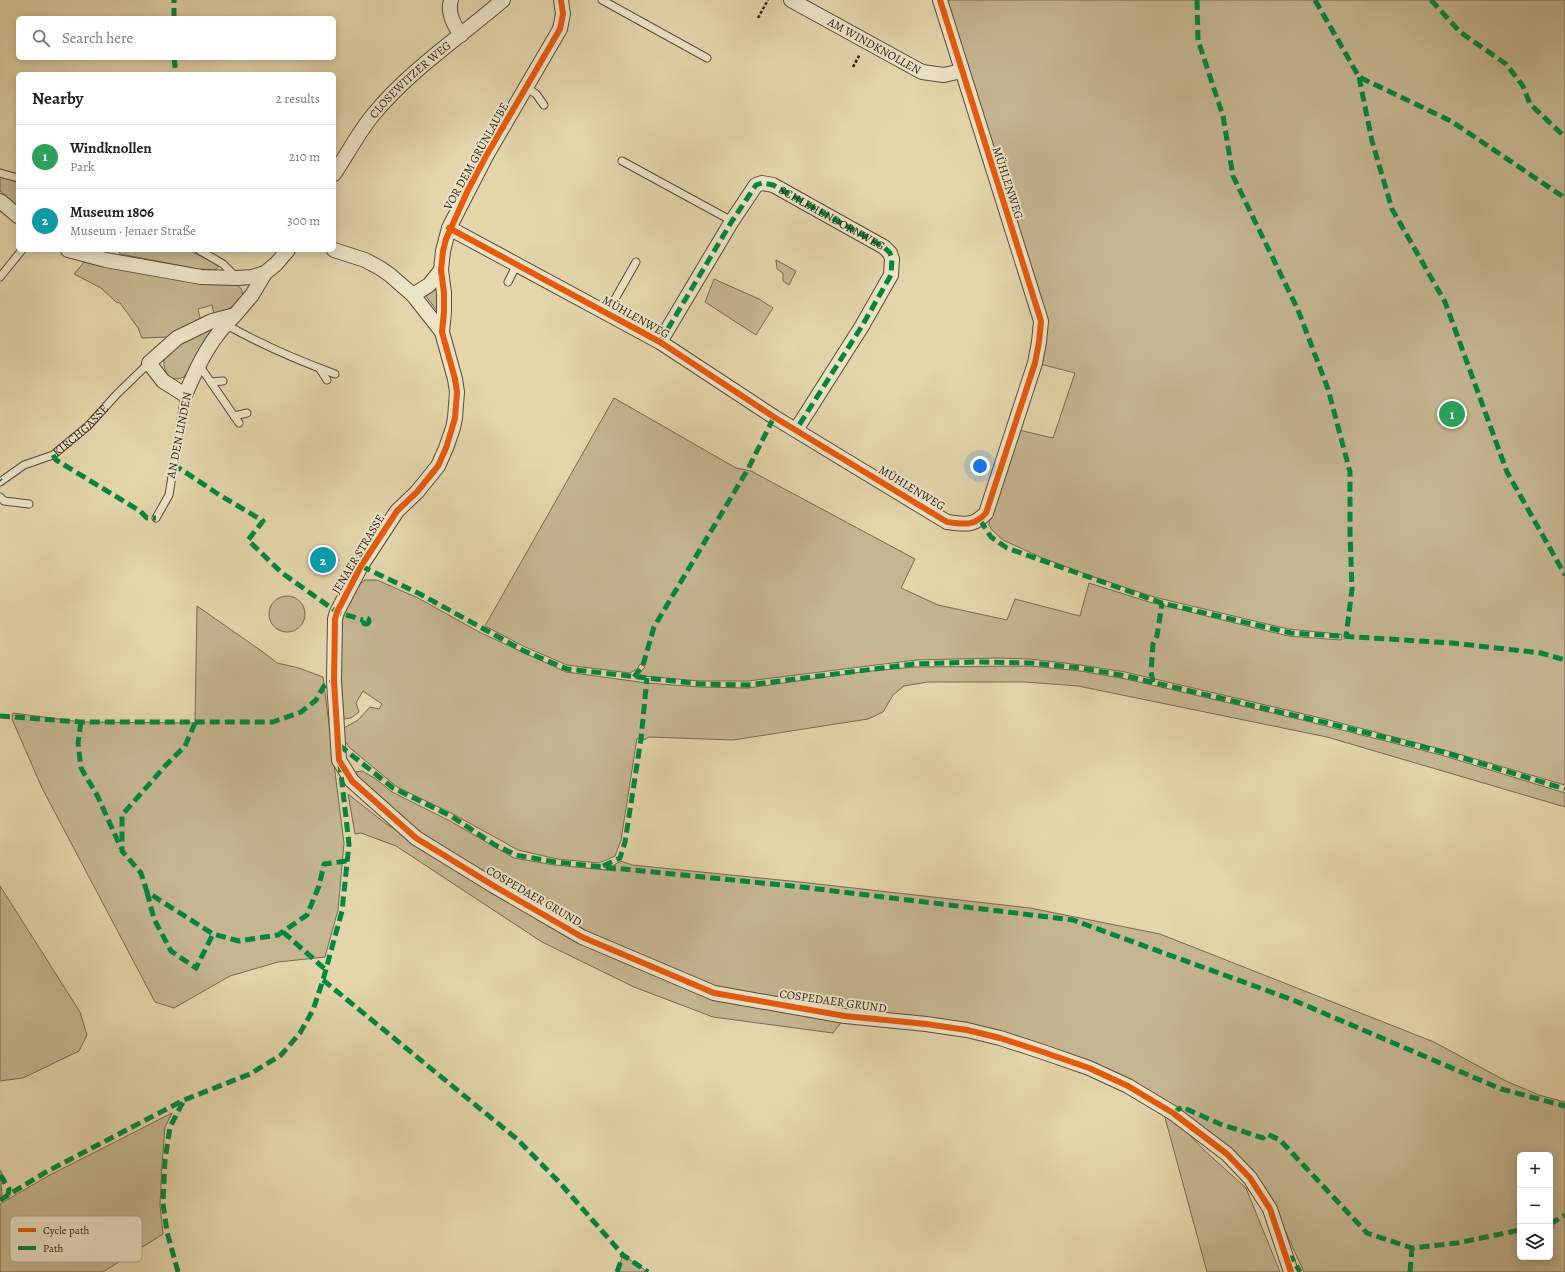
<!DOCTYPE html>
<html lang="en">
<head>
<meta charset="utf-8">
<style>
  body { margin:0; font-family:Alegreya,serif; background:#f2f2f2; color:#222 }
  .controls { position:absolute; right:12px; bottom:12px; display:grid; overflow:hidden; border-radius:6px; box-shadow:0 2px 10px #0003 }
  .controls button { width:36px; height:36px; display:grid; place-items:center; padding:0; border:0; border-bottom:1px solid #e0e0e0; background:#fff; color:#222; font:20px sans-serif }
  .you { position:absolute; left:980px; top:466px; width:14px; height:14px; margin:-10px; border:3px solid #fff; border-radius:50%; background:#1a73e8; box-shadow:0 0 0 6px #1a73e833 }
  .badge { display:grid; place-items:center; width:26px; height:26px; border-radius:50%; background:#0b8043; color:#fff; font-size:13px; font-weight:700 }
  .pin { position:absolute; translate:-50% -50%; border:2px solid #fff; box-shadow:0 1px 4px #0006 }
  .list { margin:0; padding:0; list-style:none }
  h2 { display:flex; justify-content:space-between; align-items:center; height:52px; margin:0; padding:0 16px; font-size:17px }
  h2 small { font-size:13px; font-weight:400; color:#767676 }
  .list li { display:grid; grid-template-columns:26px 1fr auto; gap:12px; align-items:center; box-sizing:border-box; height:64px; padding:0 16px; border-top:1px solid #e0e0e0 }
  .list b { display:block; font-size:15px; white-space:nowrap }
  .list p { margin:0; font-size:13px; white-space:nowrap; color:#767676 }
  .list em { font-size:13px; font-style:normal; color:#767676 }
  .icon { flex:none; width:22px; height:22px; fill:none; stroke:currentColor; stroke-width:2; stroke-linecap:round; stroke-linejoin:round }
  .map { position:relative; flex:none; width:1565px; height:1272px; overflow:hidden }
  .search { position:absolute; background:#fff; box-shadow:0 2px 10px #0003; left:16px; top:16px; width:320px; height:44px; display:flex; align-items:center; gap:10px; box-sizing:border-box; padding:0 14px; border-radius:6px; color:#767676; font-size:15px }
  .panel { position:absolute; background:#fff; box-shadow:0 2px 10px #0003; left:16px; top:72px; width:320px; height:180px; border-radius:6px }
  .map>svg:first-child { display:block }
  .green { fill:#c5b691; stroke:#786a51; fill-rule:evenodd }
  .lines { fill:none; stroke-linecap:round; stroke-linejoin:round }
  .service-casing { stroke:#5a4b38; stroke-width:9 }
  .minor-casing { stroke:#5a4b38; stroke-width:16 }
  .path { stroke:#2c1d11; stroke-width:2.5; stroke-dasharray:3 2; stroke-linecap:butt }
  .service { stroke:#ede4c8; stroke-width:7 }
  .minor { stroke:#ede4c8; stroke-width:14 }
  .quiet { stroke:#00873e; stroke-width:5; stroke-dasharray:10 5; stroke-linecap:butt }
  .cycleway-casing { stroke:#ede4c8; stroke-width:8 }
  .cycleway { stroke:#e8590c; stroke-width:6 }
  .labels { text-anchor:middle; stroke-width:4; stroke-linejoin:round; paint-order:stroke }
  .street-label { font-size:12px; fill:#2c1d11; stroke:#ede4c8 }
  .key { fill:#ede4c8; stroke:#b3a891; stroke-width:1 }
  .key-label { font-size:11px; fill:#2c1d11 }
</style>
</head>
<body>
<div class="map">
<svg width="1565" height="1272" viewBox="0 0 1565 1272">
  <rect width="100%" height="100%" fill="#e4d5ab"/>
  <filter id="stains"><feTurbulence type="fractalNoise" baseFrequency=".005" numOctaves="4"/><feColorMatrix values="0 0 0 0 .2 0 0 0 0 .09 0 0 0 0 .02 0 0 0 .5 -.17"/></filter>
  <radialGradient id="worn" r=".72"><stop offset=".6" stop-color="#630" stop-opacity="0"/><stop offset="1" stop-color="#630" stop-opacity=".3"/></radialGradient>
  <path class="green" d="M945 0H1565V785L1448 751 1325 719 1125 672 1081 665 1030 659 997 658 916 660 748 681H700L644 676 639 674 645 667 640 664 637 669 630 673 567 665 523 646 485 626 614 398 736 468 751 471 915 559 901 588 938 605 1007 620 1015 599 1080 616 1089 583 1149 602 1288 636 1341 640 1342 635 1339 634 1288 629 1154 597 1091 576 1040 557 1003 540 992 530 989 525 990 517 1019 430 1053 438 1075 373 1040 364 1046 343 1047 322Z
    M0 177 18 182V207L0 191Z
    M119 250H188L216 263 218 267 215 270 199 269 120 254Z
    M776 260 796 271 789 285 783 281V273L777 269Z
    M85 261 236 285C243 288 243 292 242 300L224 312 169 337 142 338 138 328 120 303 116 302 101 288 74 274ZM212 305 214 314 200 318 198 309Z
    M714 279 759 299 773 308 756 335 705 302Z
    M438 288 439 311H437L426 296Z
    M220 325 184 377 178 379 170 378C146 347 198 334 220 325Z
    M365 580H377L418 598 481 633 566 672 647 683 700 687 748 688 861 672 915 667 1031 666 1080 671 1126 679 1298 719 1441 755 1565 793V807L1327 737 1078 686 1025 682H928L904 686 893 695 883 712 868 719 733 740 649 737 644 740 637 738 621 840 615 856 599 863 557 859 518 850 451 813 397 787 350 748 345 741 344 728 358 720 370 707 379 709 382 704 363 691 356 703 359 712 351 718 344 719 339 650 342 625 343 617 356 587Z
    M269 614a18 18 0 1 1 36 0a18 18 0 1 1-36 0Z
    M197 606 263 652 277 663 299 668 323 677 344 843 338 910 325 957 278 962 230 976 174 1008 155 1002 42 788 12 719 13 713 81 722 195 723Z
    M362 771 376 779 392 792 450 821 514 858 555 865 616 871 614 865 621 861 632 865 800 882 1030 908 1160 934 1434 1042 1506 1081 1539 1095 1565 1102V1272H1304L1283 1226 1196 1127 1045 1048 718 988 586 932 498 883 393 816 354 778 356 772ZM1520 1155H1550V1257H1520Z
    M348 794 385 823 492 891 713 996 843 1020 833 1033 713 1017 634 987 542 942 396 846 361 833 355 834Z
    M0 886 80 1012 87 1035 79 1051 23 1078 0 1081Z
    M172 1113 165 1127 162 1163 160 1205 163 1234 103 1272H0V1204L48 1176Z
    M1164 1114 1184 1129 1205 1151 1246 1188 1280 1272H1207Z
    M0 1170 6 1180 1 1184 2 1195 0 1196Z
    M623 1255 648 1272H617Z"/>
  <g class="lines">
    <defs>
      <g id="service">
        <path d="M602 0 707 58"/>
        <path d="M527 88 536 94 544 105"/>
        <path d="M622 161 732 221"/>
        <path d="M0 173 18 178"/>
        <path d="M199 250 223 264 236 277"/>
        <path d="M0 277 22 250"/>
        <path d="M508 282 517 264"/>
        <path d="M607 313 636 262"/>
        <path d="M225 324C260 344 297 360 335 374"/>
        <path d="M199 365 239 423"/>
        <path d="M320 369 327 380"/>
        <path d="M211 382 223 381"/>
        <path d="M234 416 247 413"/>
        <path id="s1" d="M0 482 24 465 53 455 88 426 117 394 149 363"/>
        <path d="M0 497 4 501 29 504"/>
        <path d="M156 518 169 495 185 395"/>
      </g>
      <g id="minor">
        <path d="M451 0C447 13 454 25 461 35"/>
        <path id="s2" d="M791 0 922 72 944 75 961 71"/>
        <path id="s3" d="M334 174C347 155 358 133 373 115 410 70 459 38 503 0"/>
        <path d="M0 201 18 216"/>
        <path d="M449 228 660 342 774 417 947 522C965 524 973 527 986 513L1035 363 1039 342 1041 321 940 0"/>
        <path d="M68 250 106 260 201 277 237 278 252 277 265 273 276 264 288 250"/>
        <path d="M334 250 365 260 380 268 390 275 413 295 442 332 455 379 457 392 455 418 453 428 446 448 438 466 417 492 397 511 361 566 337 612 335 619 334 681 339 760 352 781 416 838 494 886 582 937 714 993 845 1016 926 1024 967 1030 1000 1038 1043 1052 1089 1068 1128 1086 1173 1113 1227 1154 1250 1178 1270 1209 1291 1272"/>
        <path d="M413 295 429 285 441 270"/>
        <path d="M235 315C211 337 198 365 185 395L163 381 149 363 177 338 212 321 235 315 252 295 265 273"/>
        <path d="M442 332 444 312V293L441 270 443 251 449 228 486 156 560 29 563 14 561 0"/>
        <path d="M660 342 732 221 756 185 762 183 773 185 884 247 890 253 892 259 891 275 862 326 796 430"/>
      </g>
    </defs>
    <use href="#service" class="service-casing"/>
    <use href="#minor" class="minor-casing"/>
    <path class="path" d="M758 18 768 0
      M853 67 860 54"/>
    <use href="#service" class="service"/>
    <use href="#minor" class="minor"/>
    <g class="quiet">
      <path d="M1197 0 1198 40 1223 116 1233 176 1298 310 1328 389 1350 472V533L1352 589 1346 637"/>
      <path d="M1315 0 1359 77 1451 121 1562 196 1565 200"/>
      <path d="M1431 0 1460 32 1506 64 1523 86 1530 104 1565 137"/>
      <path d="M174 18V0"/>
      <path d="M174 58 176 74"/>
      <path d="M1359 77 1372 141 1392 209 1445 302 1507 472 1565 575"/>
      <path id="s4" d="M660 342 732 221 756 185 762 183 773 185 884 247 890 253 892 259 891 275 862 326 796 430"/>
      <path d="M53 455 56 460 140 511 147 518H156"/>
      <path d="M173 464 218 494 263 521 248 540 282 573 337 612 363 620"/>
      <path d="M0 480 1 481"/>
      <path d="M980 520 991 537 1007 548 1162 603 1291 633 1452 643 1541 653 1565 660"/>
      <path d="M361 566 420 594 524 651 567 669 700 684 748 685 914 664 978 662 1031 663 1081 668 1126 676 1327 723 1443 752 1565 789"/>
      <circle cx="366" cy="621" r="3"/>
      <path d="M634 677 643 665 654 627 748 469 774 417"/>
      <path d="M1153 682 1151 672 1153 644 1157 636 1162 603"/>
      <path d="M0 716 81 722H273L301 712 316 700 324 686 334 681"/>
      <path d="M81 722 78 743 81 768 97 795 121 848"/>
      <path d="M195 723 185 746 166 765 122 815V851L141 873 147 892 213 934 239 941 278 935 307 915 319 886 324 864 347 861"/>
      <path d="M339 745 393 788 451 816 495 845 516 855 555 862 801 887 1073 920 1293 1000 1501 1089 1565 1106"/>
      <path d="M603 866 620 858 625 842 641 739 647 678"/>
      <path d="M147 892 154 919 171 951 196 968 213 934"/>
      <path d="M283 932 326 970"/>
      <path d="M323 980 517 1139 560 1183 623 1255 648 1272"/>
      <path d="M1173 1113 1182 1107 1220 1124 1263 1138 1267 1134 1280 1140 1367 1233 1412 1248 1457 1243 1520 1230"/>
      <path d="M0 1175 9 1189 8 1195"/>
      <path d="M0 1200 46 1172 184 1100 250 1074 281 1055 300 1033 313 1010 323 980 342 911 349 844 340 765"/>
      <path d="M1550 1224 1565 1215"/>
      <path d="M1286 1258H1292L1300 1272"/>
      <path d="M178 1272 167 1232 163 1203 165 1160 170 1127 184 1100"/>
      <path d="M617 1272 623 1255"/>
      <path d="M1410 1272 1412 1248"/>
    </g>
    <defs>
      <path id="cycleway" d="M561 0 563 14 560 29 486 156 468 190 446 239 443 251 441 270 444 293V312L442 332 455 379 457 392 455 418 446 448 438 466 417 492 397 511 361 566 337 612 335 619 334 681 339 760 352 781 416 838 494 886 582 937 714 993 845 1016 926 1024 967 1030 1000 1038 1043 1052 1089 1068 1128 1086 1173 1113 1227 1154 1250 1178 1270 1209 1291 1272
        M449 228 660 342 774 417 947 522C965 524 973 527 986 513L1035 363 1039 342 1041 321 940 0"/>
    </defs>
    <use href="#cycleway" class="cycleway-casing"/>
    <use href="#cycleway" class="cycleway"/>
  </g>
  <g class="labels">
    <g class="street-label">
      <text dy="4" stroke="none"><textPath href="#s2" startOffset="95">AM WINDKNOLLEN</textPath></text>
      <text dy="4" stroke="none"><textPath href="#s3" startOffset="122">CLOSEWITZER WEG</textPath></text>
      <text transform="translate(476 156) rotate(-61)" y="4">VOR DEM GRÜNLAUBE</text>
      <text transform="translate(1008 183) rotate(72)" y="4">MÜHLENWEG</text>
      <text dy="4" stroke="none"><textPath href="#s4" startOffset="269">SCHLEHENDORNWEG</textPath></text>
      <text transform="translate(636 317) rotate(29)" y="4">MÜHLENWEG</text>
      <text dy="4" stroke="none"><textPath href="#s1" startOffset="97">KIRCHGASSE</textPath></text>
      <text transform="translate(179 435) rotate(-79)" y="4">AN DEN LINDEN</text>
      <text transform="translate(912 488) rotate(31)" y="4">MÜHLENWEG</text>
      <text transform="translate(358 554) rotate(-59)" y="4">JENAER STRASSE</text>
      <text transform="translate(534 896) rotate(30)" y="4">COSPEDAER GRUND</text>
      <text transform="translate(833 1001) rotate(8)" y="4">COSPEDAER GRUND</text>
    </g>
  </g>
  <rect x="10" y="1216" width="132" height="46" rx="6" class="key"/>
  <rect x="18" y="1228" width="18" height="4" fill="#e8590c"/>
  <rect x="18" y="1246" width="18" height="4" fill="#00873e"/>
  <g class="key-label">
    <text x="43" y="1234">Cycle path</text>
    <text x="43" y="1252">Path</text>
  </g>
  <rect width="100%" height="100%" filter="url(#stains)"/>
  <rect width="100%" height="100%" fill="url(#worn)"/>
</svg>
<div class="controls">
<button>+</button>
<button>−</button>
<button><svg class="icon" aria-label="layers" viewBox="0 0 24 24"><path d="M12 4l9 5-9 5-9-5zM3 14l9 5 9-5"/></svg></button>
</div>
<div class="you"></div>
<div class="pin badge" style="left:1452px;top:414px;background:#2e9e5b">1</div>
<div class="pin badge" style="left:323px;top:560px;background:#0f9aa8">2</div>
<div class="search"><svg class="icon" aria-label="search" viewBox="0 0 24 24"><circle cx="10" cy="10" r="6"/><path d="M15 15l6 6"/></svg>Search here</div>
<section class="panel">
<h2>Nearby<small>2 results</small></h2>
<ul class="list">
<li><span class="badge" style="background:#2e9e5b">1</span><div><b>Windknollen</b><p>Park</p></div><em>210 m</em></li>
<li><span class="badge" style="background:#0f9aa8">2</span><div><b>Museum 1806</b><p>Museum · Jenaer Straße</p></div><em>300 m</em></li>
</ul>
</section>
</div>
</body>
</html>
